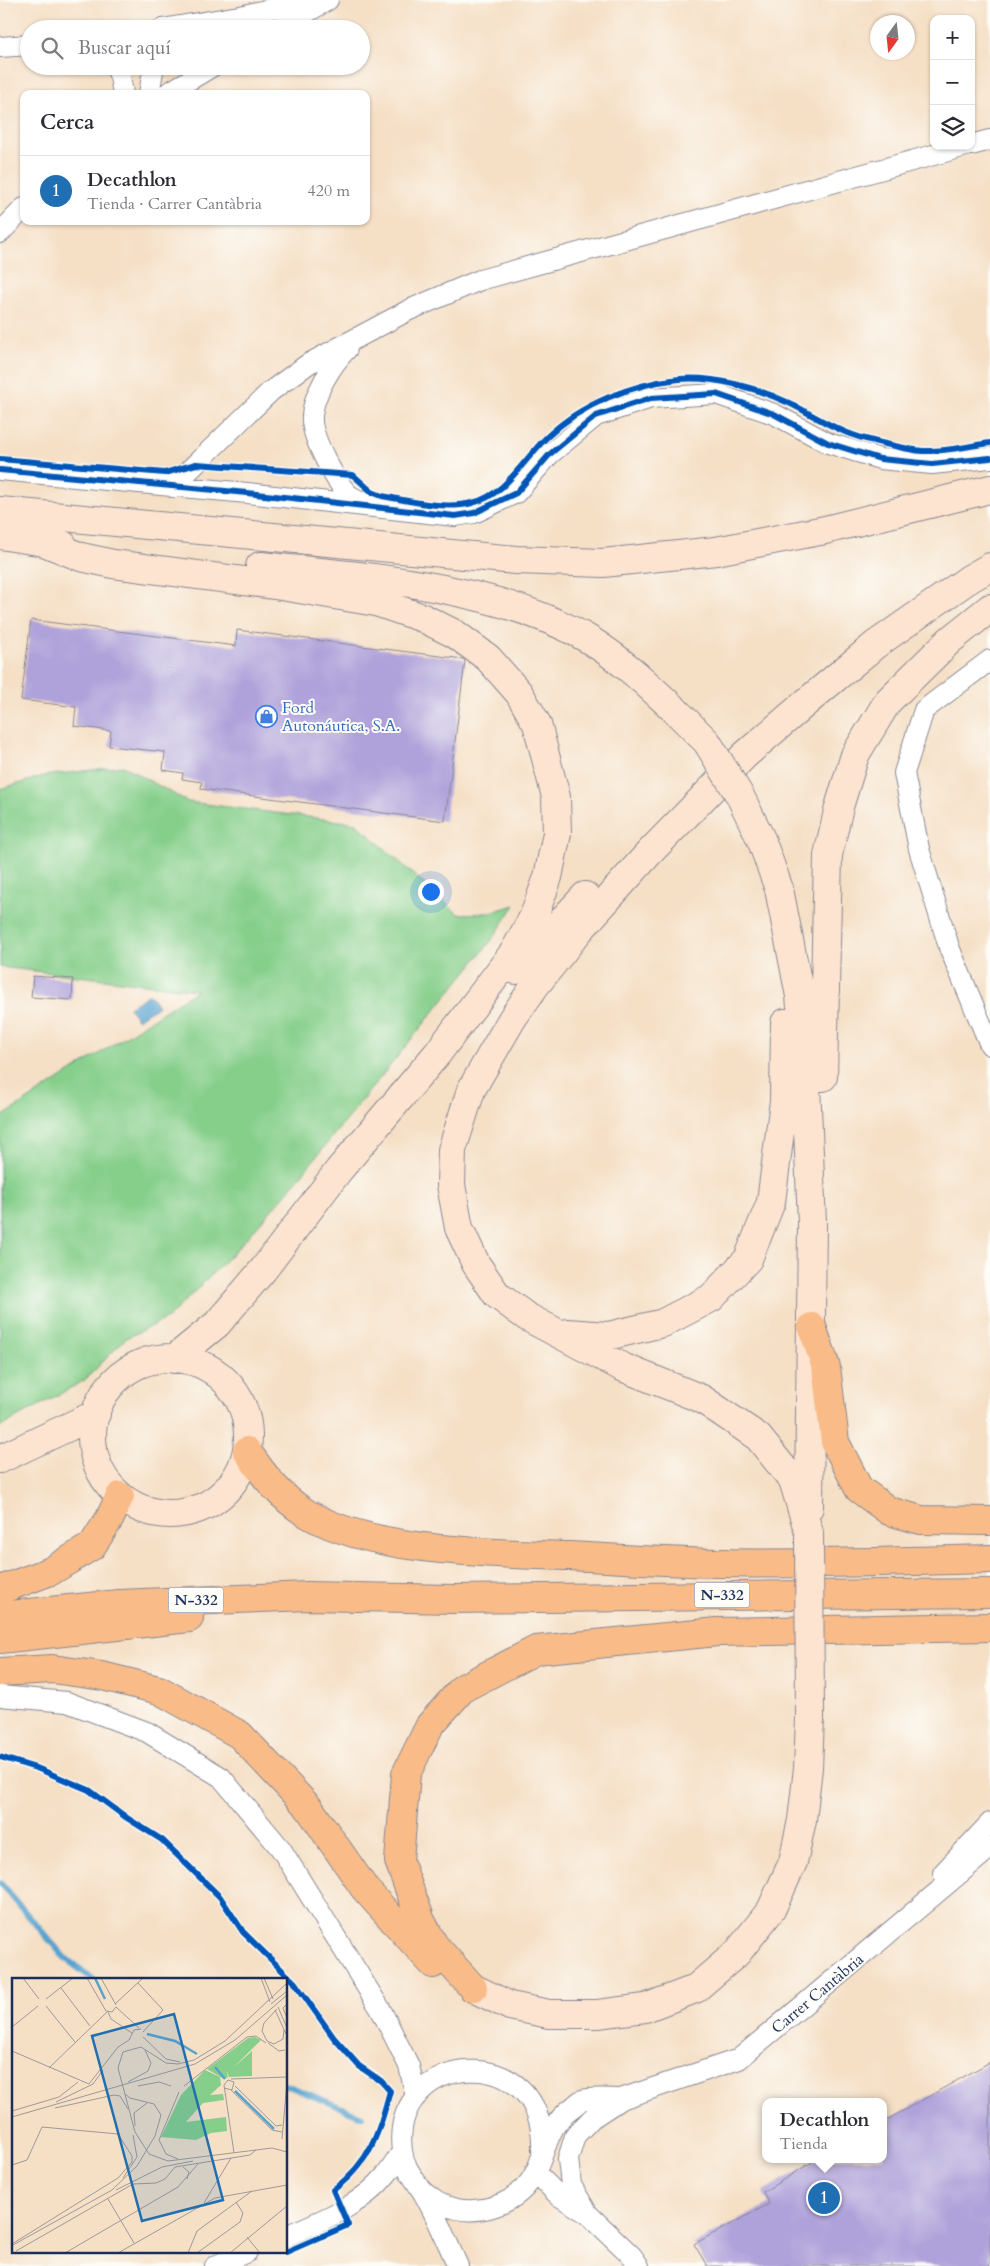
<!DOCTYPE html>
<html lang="es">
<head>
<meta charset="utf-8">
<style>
  body { margin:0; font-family:Cardo,serif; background:#f2f2f3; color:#2b2b33 }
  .controls { position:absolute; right:15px; top:15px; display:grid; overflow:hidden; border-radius:10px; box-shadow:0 1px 4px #0004 }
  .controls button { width:45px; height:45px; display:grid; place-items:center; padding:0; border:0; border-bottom:1px solid #e1e1e2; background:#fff; color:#2b2b33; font:25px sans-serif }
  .compass { position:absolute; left:870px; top:15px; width:45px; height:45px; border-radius:50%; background:#fff; box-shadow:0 1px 4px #0004; rotate:195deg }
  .you { position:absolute; left:430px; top:891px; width:18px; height:18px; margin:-12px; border:4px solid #fff; border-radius:50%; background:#1a73e8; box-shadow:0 0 0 8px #1a73e833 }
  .badge { display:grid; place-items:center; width:32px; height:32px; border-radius:50%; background:#1f6fb2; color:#fff; font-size:16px; font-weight:700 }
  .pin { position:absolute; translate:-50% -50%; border:2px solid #fff; box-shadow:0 1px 5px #0006 }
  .popup { position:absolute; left:762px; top:2098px; width:125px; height:65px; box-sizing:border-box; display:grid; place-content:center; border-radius:10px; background:#fff; filter:drop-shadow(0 1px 4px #0005); font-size:16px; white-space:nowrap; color:#7c7c81 }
  .popup b { font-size:19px; color:#2b2b33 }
  .popup::after { content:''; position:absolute; left:50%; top:100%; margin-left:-10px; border:10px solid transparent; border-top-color:#fff }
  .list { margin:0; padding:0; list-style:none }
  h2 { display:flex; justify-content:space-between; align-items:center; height:65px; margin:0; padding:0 20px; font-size:21px }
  h2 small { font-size:16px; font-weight:400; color:#7c7c81 }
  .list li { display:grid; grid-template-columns:32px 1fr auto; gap:15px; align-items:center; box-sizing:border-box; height:70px; padding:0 20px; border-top:1px solid #e1e1e2 }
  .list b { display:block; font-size:19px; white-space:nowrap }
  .list p { margin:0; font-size:16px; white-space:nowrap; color:#7c7c81 }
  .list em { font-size:16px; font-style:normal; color:#7c7c81 }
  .icon { flex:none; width:28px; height:28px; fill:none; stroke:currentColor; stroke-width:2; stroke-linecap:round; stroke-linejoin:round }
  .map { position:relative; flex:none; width:990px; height:2266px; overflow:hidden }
  .search { position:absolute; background:#fff; box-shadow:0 1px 4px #0004; left:20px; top:20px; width:350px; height:55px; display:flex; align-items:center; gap:12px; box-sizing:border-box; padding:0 18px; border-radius:28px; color:#7c7c81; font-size:19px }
  .panel { position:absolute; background:#fff; box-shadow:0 1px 4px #0004; left:20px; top:90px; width:350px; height:135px; border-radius:10px }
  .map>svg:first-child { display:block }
  .green { fill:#86cf8b; stroke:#507f74 }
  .water { fill:#57a3cf; stroke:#396996 }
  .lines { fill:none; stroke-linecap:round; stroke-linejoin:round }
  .stream { stroke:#57a3cf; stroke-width:6 }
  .building { fill:#afa2da }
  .street-casing { stroke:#888792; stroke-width:22 }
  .secondary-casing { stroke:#888792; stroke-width:30 }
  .highway-casing { stroke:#888792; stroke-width:30 }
  .street { stroke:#fff; stroke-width:20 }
  .secondary { stroke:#fde4d0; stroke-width:28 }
  .highway { stroke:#f9bc89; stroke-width:28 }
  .secondary-bridge-casing { stroke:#888792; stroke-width:30; stroke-linecap:butt }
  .secondary-bridge { stroke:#fde4d0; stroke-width:28 }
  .cycleway-casing { stroke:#fdfcf7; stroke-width:9 }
  .cycleway { stroke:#0057b8; stroke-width:6 }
  .labels { text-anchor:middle; stroke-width:4; stroke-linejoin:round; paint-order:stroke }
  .shield { fill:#fdfcf7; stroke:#5f6c8c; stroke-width:1 }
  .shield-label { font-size:15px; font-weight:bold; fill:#1b2f5e }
  .shop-label { font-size:16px; fill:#366cbe; stroke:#fdfcf7; text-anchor:start }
  .street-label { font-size:16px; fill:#1b2f5e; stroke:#fdfcf7 }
  .inset-river { fill:none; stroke:#57a3cf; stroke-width:2.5 }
  .inset-road { fill:none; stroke:#9e999c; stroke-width:1 }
  .view { fill:#1f6fb2; fill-opacity:0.15; stroke:#1f6fb2; stroke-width:2.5 }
  .inset-edge { fill:none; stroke:#1b2f5e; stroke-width:2.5 }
</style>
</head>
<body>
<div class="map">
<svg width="990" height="2266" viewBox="0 0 990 2266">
  <rect width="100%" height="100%" fill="#fdfcf7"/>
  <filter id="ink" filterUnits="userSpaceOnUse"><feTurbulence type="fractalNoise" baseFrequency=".02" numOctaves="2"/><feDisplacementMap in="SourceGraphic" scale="10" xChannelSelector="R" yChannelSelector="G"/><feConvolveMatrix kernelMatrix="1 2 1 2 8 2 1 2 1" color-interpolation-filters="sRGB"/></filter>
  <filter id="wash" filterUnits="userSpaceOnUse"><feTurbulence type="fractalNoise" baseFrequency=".0096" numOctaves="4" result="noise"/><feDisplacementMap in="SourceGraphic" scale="20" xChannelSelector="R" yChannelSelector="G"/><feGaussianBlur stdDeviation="1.12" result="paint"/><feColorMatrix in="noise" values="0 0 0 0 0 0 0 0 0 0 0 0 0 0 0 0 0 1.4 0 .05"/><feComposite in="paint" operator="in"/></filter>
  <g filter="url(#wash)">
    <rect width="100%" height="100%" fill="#f5dfc5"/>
    <path class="green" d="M123 766 188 802 356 823 458 914 487 913 515 905 491 941 286 1194 232 1254 168 1318 126 1338 85 1380 0 1427V1118L197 990 0 967V789L44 776Z"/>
    <path class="water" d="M150 994 158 1006 137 1019 129 1007Z"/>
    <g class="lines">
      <path class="stream" d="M0 1883 65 1958 94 1980
        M286 2085 362 2116"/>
    </g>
    <g id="blocks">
      <path class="building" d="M31 620 236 646 237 630 463 659 465 661 445 821 201 789 202 782 182 779 183 773 163 770 165 752 109 746 111 731 74 726 76 707 21 700Z
        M33 976 73 979 72 1000 31 997Z
        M990 2062V2266H707L694 2244 769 2204 763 2192 817 2159H883V2122Z"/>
    </g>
  </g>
  <g filter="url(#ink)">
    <use href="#blocks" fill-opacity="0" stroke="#888792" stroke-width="1"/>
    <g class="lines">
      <defs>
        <path id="street" d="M162 29 245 15 307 0
          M278 29 328 0
          M0 47 29 45
          M115 66 120 76 123 94
          M149 94 153 71 150 66
          M166 94 213 66
          M971 145 990 140
          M0 233 24 208
          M347 349C332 364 313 395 312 416 310 435 334 479 347 493 352 498 361 501 367 504
          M0 470 247 493 455 516 474 513 516 493 550 454 596 416 651 398 716 394 774 414 828 443 880 459 932 464 990 458
          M172 487 271 391 308 364 409 310 480 280 966 146
          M990 660 924 710 904 773 919 849 949 947 990 1045
          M0 1696 67 1702 147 1732 221 1777 281 1849 381 2010 409 2066 416 2097
          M943 1873 990 1823
          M535 2172 559 2196 588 2214 632 2256 639 2266
          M422 2191C428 2195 434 2201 441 2204 475 2219 519 2206 536 2171 548 2145 548 2125 573 2107 576 2105 579 2101 582 2100 590 2097 611 2099 620 2099
          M588 2214 571 2185 568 2159 575 2136 592 2118 621 2099 739 2059 990 1848
          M286 2236C322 2220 361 2206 386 2175 392 2168 397 2159 402 2152
          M215 2266 247 2252
          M458 2266C446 2241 436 2214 422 2191 414 2178 404 2167 402 2151 389 2051 547 2037 542 2151"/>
        <path id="secondary" d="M0 511 516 560 603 563 716 551 825 530 990 489
          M0 535 63 545
          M44 542 81 557 113 564 275 585 376 602 423 618 455 634 488 658 519 693 537 724 556 797 557 833 548 877 534 916 514 952 437 1054 339 1170 263 1270 217 1324 174 1359
          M260 566C363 576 498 586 588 639 621 659 648 685 676 711
          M761 839 779 889 800 996 804 1038 812 1223 809 1507
          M516 970 585 896
          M823 1077 828 855 839 807 855 755 888 701 950 640 990 608
          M567 1333 608 1336 663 1323 711 1298 748 1259 771 1202 784 1101 785 1023
          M92 1436a78 78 0 1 1 156 0a78 78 0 1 1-156 0Z
          M0 1459 96 1414
          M809 1533 793 1480 758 1437 702 1399 622 1367 527 1317 497 1295 476 1264 459 1228 451 1185 452 1150 471 1090 512 1019 535 986 578 932 650 852 745 755 816 694 875 645 969 579 990 567
          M473 1988 510 2006 549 2014H598L645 2008 695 1989 737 1953 771 1910 793 1862 802 1820 808 1768 810 1718"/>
        <path id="highway" d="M812 1327 826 1367 835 1442 859 1489 889 1511 921 1520 990 1521
          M247 1451C264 1476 280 1497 306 1513 374 1553 491 1553 569 1556 620 1559 670 1562 721 1563 810 1565 900 1561 990 1559
          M0 1590 51 1571 92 1546 110 1518 120 1496
          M0 1616 119 1604 308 1596 454 1599 990 1593
          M0 1639 189 1618
          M0 1672 52 1669 102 1676 159 1690 240 1735 309 1808 365 1889 433 1964
          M473 1988 434 1945 421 1921 399 1861 406 1774 430 1725 463 1688 536 1650 717 1632 990 1627"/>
      </defs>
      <use href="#street" class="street-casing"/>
      <use href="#secondary" class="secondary-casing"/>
      <use href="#highway" class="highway-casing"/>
      <use href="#street" class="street"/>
      <use href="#secondary" class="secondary"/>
      <use href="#highway" class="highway"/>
      <defs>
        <path id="secondary-bridge" d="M676 711 707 742 740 796 761 839
          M809 1533 810 1718"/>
      </defs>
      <use href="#secondary-bridge" class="secondary-bridge-casing"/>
      <use href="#secondary-bridge" class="secondary-bridge"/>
      <defs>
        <path id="cycleway" d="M0 459 165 473 196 464 353 475 372 492 382 496C410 501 444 510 472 503 506 495 523 460 547 437 581 404 632 384 679 379 715 376 757 388 789 403 810 413 830 427 853 435 866 440 909 450 923 451 944 452 968 446 990 443
          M0 470 247 493 455 516 474 513 516 493 550 454 596 416 651 398 716 394 774 414 828 443 880 459 932 464 990 458
          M0 1757 39 1769 89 1790 127 1818 162 1840 220 1897 243 1932 295 1983 334 2038 359 2066 381 2081 390 2091C378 2135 371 2161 333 2190L348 2225 286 2252"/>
      </defs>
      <use href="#cycleway" class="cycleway-casing"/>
      <use href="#cycleway" class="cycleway"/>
    </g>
  </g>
  <defs>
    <symbol id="shop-ring" viewBox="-11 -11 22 22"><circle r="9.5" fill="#fdfcf7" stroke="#3f7fe0" stroke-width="1.5"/><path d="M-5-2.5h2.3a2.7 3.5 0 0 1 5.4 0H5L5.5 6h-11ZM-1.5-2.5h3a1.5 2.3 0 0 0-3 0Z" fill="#3f7fe0"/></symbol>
  </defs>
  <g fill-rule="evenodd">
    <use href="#shop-ring" x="254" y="704" width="25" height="25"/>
  </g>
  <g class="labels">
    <g class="shield">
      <rect x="694.5" y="1582.5" width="55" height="25" rx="4"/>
      <rect x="168.5" y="1587.5" width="55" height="25" rx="4"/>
    </g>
    <g class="shield-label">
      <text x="722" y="1600">N-332</text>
      <text x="196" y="1605">N-332</text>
    </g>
    <g class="shop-label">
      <text x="282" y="713">Ford<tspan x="282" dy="18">Autonáutica, S.A.</tspan></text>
    </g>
    <g class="street-label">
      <text transform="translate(817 1993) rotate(-40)" y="6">Carrer Cantàbria</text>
    </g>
  </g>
  <g transform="translate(12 1978)">
    <rect width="275" height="275" fill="#f5dfc5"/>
    <path d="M243 59 249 62 221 90 240 73V98L217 99 214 92 216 99 212 101 195 91 236 60ZM193 92 208 99 209 107 198 117 211 116 212 122 191 125 174 144 214 139 215 153 199 155 184 162 149 159 169 117Z" fill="#86cf8b"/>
    <path class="inset-river" d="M83 0 93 21M135 56 163 63 185 76M203 89 213 101M223 113 262 151"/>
    <path class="inset-road" d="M11 0 27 21M75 0 94 33 100 34 104 29M89 0 104 27M249 0 258 24M252 0 261 21M126 5 151 32 131 54M49 10 78 48M34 21 61 0M103 26 131 0M259 26 275 13M275 26 271 30 275 40M34 28 63 64M104 29 127 50M266 29 275 50M265 31 252 45 250 53 255 63 262 66 271 61 272 52M263 32 275 58M96 34 99 41 120 55M0 49 26 28M131 59 154 81 168 84M256 65 267 73 273 72M129 69 111 74 106 90 123 154 137 176 156 183 260 170 275 174M129 69 154 85 166 86 182 82 213 63 275 5M0 73 77 106 106 69 117 62 122 52 129 51M37 90 95 34M219 101 275 99M116 104 136 93 139 85 133 72M126 108 147 104 159 108M172 108 235 59 244 58 254 65M223 108 264 148 270 147M212 110 220 112 222 104 216 102 212 107 222 175M219 112 260 152 270 154M44 124 81 106 91 92M43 130 102 117 108 118 116 131M275 132V160M0 133 47 119 66 104M0 139 183 86 223 62 275 17M123 148 122 135 135 125M270 161 275 104M166 181 154 176 147 162 167 114M0 187 15 182 30 149 106 156 120 178V184L106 200 0 266M171 189 177 194 175 201M111 200 125 179 121 157M104 212 150 189 181 183M96 221 122 265M192 225 219 180M235 259 248 275M1 267 100 212 125 188 143 158 149 137 142 126 118 120 113 116M4 273 121 206 144 205 153 201 163 189 238 177 244 172M53 275 166 209 186 186M106 275 203 220 275 207M176 275 185 253 240 213M185 275 228 244 231 235 224 224M218 275 275 228"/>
    <path class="view" d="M162 36 211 222 130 243 80 58Z"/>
    <rect width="275" height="275" class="inset-edge"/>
  </g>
</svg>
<div class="controls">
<button>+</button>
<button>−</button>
<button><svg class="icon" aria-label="layers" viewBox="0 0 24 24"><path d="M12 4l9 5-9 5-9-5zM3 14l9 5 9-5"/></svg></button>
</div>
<svg class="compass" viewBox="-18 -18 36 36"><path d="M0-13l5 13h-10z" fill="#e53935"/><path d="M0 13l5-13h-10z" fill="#7c7c81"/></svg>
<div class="you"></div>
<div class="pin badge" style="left:824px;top:2198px">1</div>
<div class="popup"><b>Decathlon</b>Tienda</div>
<div class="search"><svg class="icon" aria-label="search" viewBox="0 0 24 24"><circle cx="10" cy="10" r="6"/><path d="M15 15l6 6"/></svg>Buscar aquí</div>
<section class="panel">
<h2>Cerca<small></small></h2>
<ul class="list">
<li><span class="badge">1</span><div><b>Decathlon</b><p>Tienda · Carrer Cantàbria</p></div><em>420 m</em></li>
</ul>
</section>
</div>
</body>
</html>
